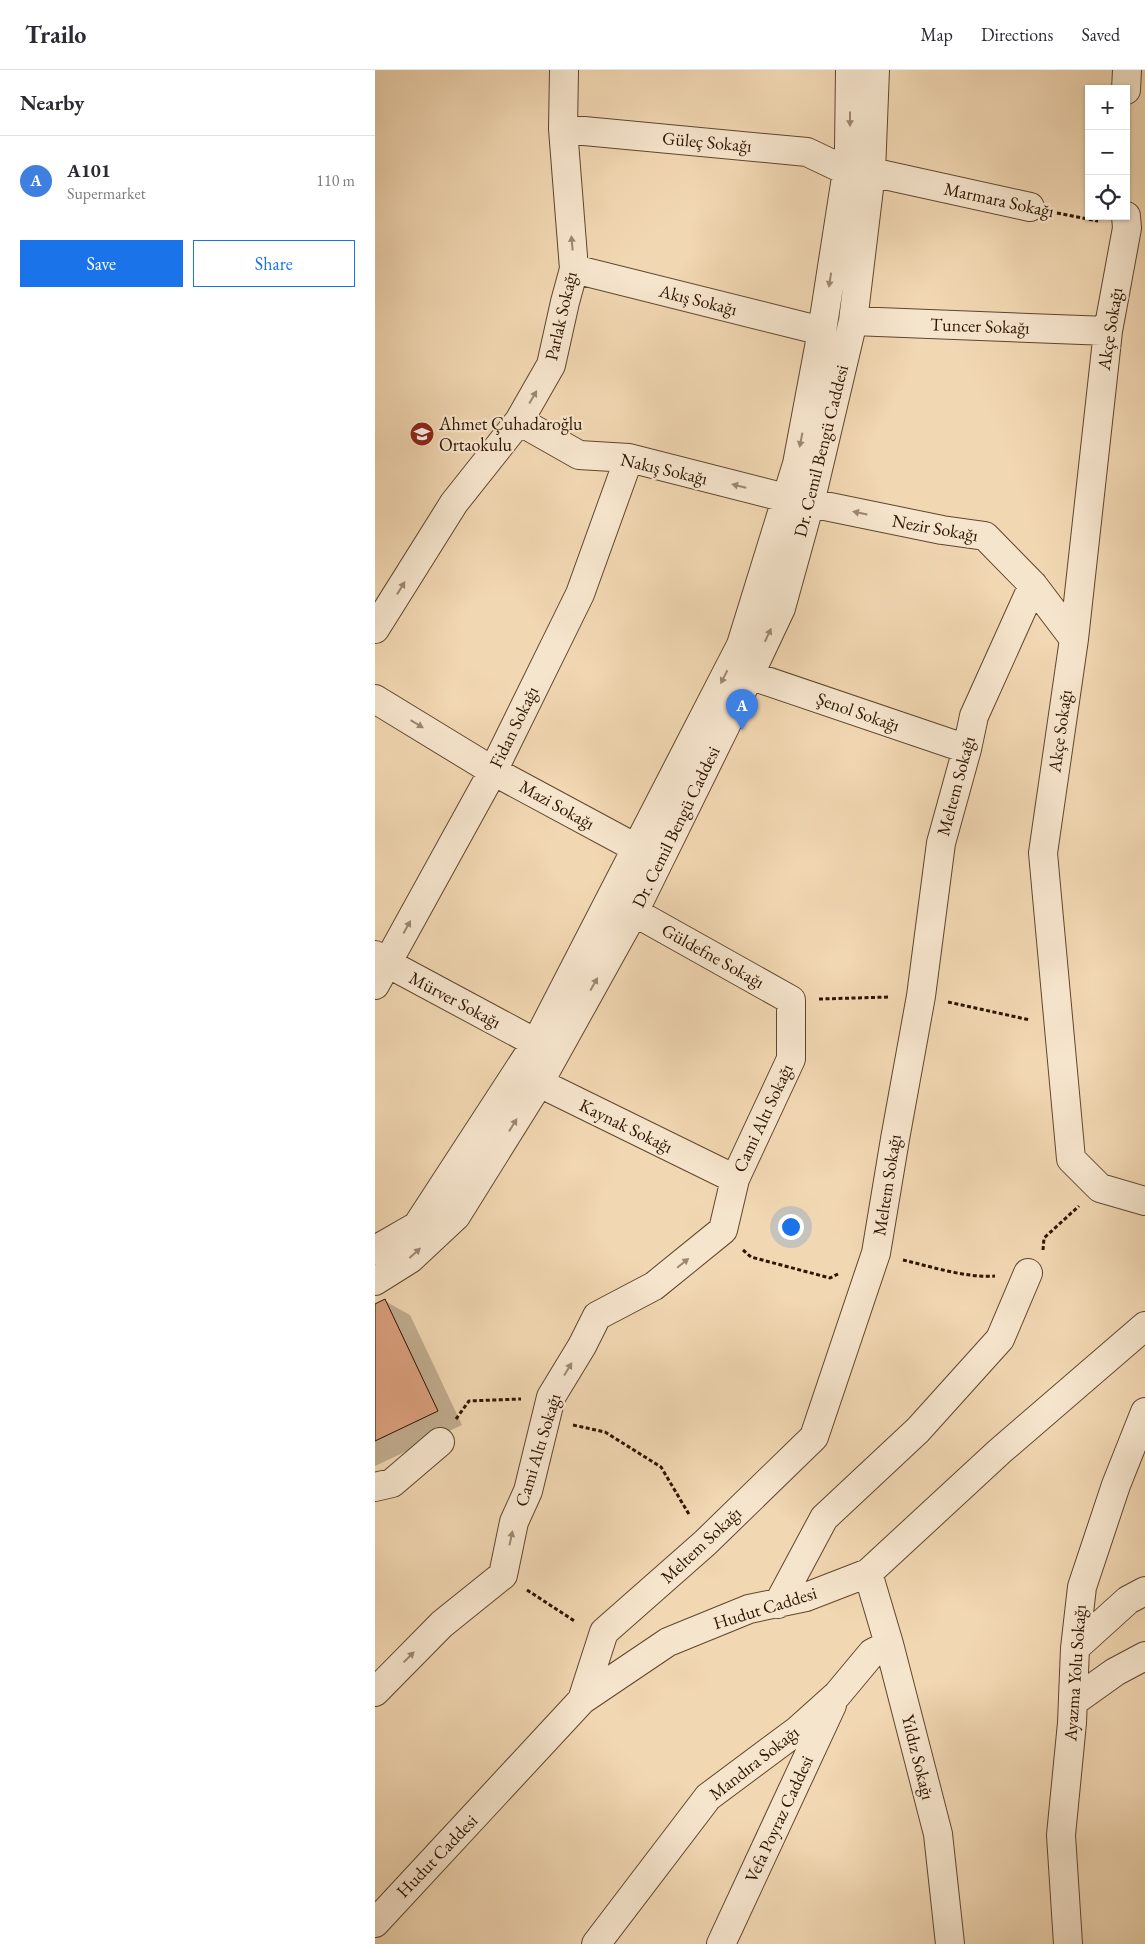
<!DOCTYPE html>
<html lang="en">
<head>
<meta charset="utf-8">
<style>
  body { margin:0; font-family:"EB Garamond",serif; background:#f7f7f7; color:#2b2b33 }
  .controls { position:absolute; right:15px; top:15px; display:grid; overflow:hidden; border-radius:0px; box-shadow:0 1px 4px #0004 }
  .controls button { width:45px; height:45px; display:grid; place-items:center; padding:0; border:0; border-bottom:1px solid #e1e1e2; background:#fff; color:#2b2b33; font:25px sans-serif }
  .you { position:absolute; left:415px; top:1156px; width:18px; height:18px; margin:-12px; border:4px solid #fff; border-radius:50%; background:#1a73e8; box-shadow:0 0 0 8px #1a73e833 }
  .badge { display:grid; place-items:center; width:32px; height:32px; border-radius:50%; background:#1a73e8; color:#fff; font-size:16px; font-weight:700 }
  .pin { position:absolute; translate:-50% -41px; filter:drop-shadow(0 1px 2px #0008) }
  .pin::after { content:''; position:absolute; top:26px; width:18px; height:15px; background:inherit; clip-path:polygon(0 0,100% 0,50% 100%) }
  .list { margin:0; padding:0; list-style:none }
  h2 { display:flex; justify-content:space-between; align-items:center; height:65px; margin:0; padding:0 20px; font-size:21px }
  h2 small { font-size:16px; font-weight:400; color:#7c7c81 }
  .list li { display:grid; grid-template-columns:32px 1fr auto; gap:15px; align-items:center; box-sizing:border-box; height:90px; padding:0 20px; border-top:1px solid #e1e1e2 }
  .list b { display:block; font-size:19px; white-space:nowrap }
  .list p { margin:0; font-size:16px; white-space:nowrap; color:#7c7c81 }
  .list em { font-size:16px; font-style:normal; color:#7c7c81 }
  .actions { display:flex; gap:10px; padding:15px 20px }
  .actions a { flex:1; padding:11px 0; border:1px solid #1a73e8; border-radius:0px; text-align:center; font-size:18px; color:#1a73e8 }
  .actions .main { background:#1a73e8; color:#fff }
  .icon { flex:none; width:28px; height:28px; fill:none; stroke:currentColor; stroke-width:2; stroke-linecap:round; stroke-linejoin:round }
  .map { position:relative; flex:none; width:770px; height:1874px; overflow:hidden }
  header { display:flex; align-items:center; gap:30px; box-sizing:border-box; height:70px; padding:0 25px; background:#fff; border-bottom:1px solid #e1e1e2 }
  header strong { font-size:24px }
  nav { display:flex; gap:28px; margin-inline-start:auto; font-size:18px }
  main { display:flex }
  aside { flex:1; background:#fff }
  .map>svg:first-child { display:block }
  .shadow { fill:#0003 }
  .building { fill:#d99f7d; stroke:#2e1500 }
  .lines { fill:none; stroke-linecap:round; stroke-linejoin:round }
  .minor-casing { stroke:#5f462c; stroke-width:30 }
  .path { stroke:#2e1500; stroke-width:3; stroke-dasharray:4 2.5; stroke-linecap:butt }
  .minor { stroke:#f6e5cd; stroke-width:28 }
  .oneway { fill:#9c8771 }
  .labels { text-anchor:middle; stroke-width:4.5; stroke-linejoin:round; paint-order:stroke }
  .street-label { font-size:18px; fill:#2e1500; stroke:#f6e5cd }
  .poi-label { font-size:18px; fill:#2e1500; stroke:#f6e5cd; text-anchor:start }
</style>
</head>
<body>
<header>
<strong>Trailo</strong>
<nav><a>Map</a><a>Directions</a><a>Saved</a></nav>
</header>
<main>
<aside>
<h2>Nearby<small></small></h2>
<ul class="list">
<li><span class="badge" style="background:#3f7fe0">A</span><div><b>A101</b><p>Supermarket</p></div><em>110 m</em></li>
</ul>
<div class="actions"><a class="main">Save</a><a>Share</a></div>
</aside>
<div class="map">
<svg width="770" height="1874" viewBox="0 0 770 1874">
  <rect width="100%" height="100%" fill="#f1d7b2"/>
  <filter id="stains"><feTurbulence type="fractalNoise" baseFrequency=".004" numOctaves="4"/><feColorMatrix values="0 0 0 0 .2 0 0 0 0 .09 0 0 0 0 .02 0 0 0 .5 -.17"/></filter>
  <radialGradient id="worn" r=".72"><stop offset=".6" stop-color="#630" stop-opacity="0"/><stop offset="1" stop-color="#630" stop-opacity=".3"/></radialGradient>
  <path class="shadow" d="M10 1231 35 1245 87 1355 0 1396V1236Z"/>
  <path class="building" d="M10 1229 63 1341 0 1371V1234Z"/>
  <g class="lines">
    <defs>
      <path id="minor" d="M751 20 752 0
        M188 59 432 82 472 101 496 102 655 137
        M751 146 752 158 733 261 699 569 668 783 696 1089 725 1118 770 1131
        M199 199 447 261
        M478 251 733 261
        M144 351 204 385 254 388 411 428 567 460 610 466 658 515 699 569
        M0 559 79 433 144 351 176 295 190 232 199 199 188 59 189 0
        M374 605 592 679
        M0 629 118 701 261 778
        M0 885 12 893 161 973
        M0 915 118 701 205 524 254 388
        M148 1005 360 1109
        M0 1180 42 1156 161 973 366 575 422 394 447 261 472 101 474 78 475 0
        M0 1211 35 1189 81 1146 164 1013 259 842 351 655 406 538 435 433 478 251 496 102 500 0
        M0 1417 17 1413 65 1372
        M493 1503 514 1574 563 1764 575 1874
        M403 1534 449 1448 543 1360 625 1269 653 1203
        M700 1578 753 1530 770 1521
        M0 1622 67 1554 128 1505 139 1452 153 1421 176 1327 207 1276 222 1246 279 1216 348 1160 360 1109 416 989V930L259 842
        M207 1630 229 1562 330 1473 439 1367 501 1183 520 1069 546 926 566 773 592 679 599 646 658 515
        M698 1632 740 1602 770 1586
        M0 1853 207 1630 293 1572 374 1539 431 1527 493 1503 625 1381 770 1256
        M221 1874 333 1727 423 1660 462 1625 497 1583 514 1574
        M346 1874 457 1635
        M693 1874 686 1765 697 1653 700 1578 707 1517 741 1415 770 1342"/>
    </defs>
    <use href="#minor" class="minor-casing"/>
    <path class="path" d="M682 143 723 151
      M444 929 515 927
      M573 932 655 950
      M368 1180 376 1187 455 1208 463 1204
      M668 1180 669 1168 704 1136
      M528 1190C558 1197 590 1208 620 1206
      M81 1349 94 1331 146 1329
      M198 1355 230 1362 286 1397 315 1446
      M152 1520 201 1552"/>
    <use href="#minor" class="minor"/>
  </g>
  <defs><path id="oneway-solid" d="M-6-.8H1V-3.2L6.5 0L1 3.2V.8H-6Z" transform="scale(1.25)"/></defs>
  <g class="oneway">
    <use href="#oneway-solid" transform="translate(475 49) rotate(90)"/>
    <use href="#oneway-solid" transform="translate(197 173) rotate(-95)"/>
    <use href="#oneway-solid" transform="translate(455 210) rotate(99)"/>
    <use href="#oneway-solid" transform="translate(158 327) rotate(-60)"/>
    <use href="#oneway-solid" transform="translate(426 370) rotate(101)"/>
    <use href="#oneway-solid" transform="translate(364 416) rotate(-166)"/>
    <use href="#oneway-solid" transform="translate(485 443) rotate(-168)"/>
    <use href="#oneway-solid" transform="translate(26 518) rotate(-58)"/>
    <use href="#oneway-solid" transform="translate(393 565) rotate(-65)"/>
    <use href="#oneway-solid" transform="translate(349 607) rotate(117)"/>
    <use href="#oneway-solid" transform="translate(42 654) rotate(31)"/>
    <use href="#oneway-solid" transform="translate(32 857) rotate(-61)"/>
    <use href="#oneway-solid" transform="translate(219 914) rotate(-61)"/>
    <use href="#oneway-solid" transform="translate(138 1055) rotate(-58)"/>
    <use href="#oneway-solid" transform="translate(40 1183) rotate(-42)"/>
    <use href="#oneway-solid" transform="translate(308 1193) rotate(-39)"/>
    <use href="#oneway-solid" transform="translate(193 1299) rotate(-59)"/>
    <use href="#oneway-solid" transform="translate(136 1468) rotate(-78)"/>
    <use href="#oneway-solid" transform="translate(34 1587) rotate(-45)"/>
  </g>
  <defs>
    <symbol id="school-disc" viewBox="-11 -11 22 22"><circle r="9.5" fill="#8f2418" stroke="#f6e5cd"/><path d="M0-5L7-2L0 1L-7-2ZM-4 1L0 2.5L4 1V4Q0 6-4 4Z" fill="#fff"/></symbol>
  </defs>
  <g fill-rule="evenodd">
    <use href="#school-disc" x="33" y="350" width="28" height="28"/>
  </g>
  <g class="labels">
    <g class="street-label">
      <text transform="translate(332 72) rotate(5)" y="6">Güleç Sokağı</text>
      <text transform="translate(624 130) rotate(12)" y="6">Marmara Sokağı</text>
      <text transform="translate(323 230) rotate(14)" y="6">Akış Sokağı</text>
      <text transform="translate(186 246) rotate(-77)" y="6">Parlak Sokağı</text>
      <text transform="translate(605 256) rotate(2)" y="6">Tuncer Sokağı</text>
      <text transform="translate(735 259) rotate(-81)" y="6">Akçe Sokağı</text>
      <text transform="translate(446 381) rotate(-76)" y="6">Dr. Cemil Bengü Caddesi</text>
      <text transform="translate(289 399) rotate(13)" y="6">Nakış Sokağı</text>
      <text transform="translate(560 458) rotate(10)" y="6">Nezir Sokağı</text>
      <text transform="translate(483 642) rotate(19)" y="6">Şenol Sokağı</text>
      <text transform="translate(139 657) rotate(-64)" y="6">Fidan Sokağı</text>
      <text transform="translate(685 661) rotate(-82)" y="6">Akçe Sokağı</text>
      <text transform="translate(581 716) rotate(-75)" y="6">Meltem Sokağı</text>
      <text transform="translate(182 735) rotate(29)" y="6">Mazi Sokağı</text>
      <text transform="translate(301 757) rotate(-64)" y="6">Dr. Cemil Bengü Caddesi</text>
      <text transform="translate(338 886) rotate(29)" y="6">Güldefne Sokağı</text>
      <text transform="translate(80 930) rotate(28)" y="6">Mürver Sokağı</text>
      <text transform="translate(388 1048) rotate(-65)" y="6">Cami Altı Sokağı</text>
      <text transform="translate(251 1056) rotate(26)" y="6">Kaynak Sokağı</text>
      <text transform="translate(512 1115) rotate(-81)" y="6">Meltem Sokağı</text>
      <text transform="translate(163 1380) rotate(-73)" y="6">Cami Altı Sokağı</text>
      <text transform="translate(326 1475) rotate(-43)" y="6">Meltem Sokağı</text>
      <text transform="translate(390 1538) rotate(-17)" y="6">Hudut Caddesi</text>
      <text transform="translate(700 1603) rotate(-86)" y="6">Ayazma Yolu Sokağı</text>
      <text transform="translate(543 1687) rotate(76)" y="6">Yıldız Sokağı</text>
      <text transform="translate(379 1693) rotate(-38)" y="6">Mandıra Sokağı</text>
      <text transform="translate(404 1749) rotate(-65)" y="6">Vefa Poyraz Caddesi</text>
      <text transform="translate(62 1786) rotate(-46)" y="6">Hudut Caddesi</text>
    </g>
    <g class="poi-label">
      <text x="64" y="360">Ahmet Çuhadaroğlu<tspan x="64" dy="21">Ortaokulu</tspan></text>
    </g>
  </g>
  <rect width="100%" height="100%" filter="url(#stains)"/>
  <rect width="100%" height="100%" fill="url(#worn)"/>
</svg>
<div class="controls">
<button>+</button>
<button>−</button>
<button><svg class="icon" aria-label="locate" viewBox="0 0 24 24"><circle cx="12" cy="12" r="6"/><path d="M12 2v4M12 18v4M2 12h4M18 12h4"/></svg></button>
</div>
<div class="you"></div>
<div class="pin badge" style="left:367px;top:660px;background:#3f7fe0">A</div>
</div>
</main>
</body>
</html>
